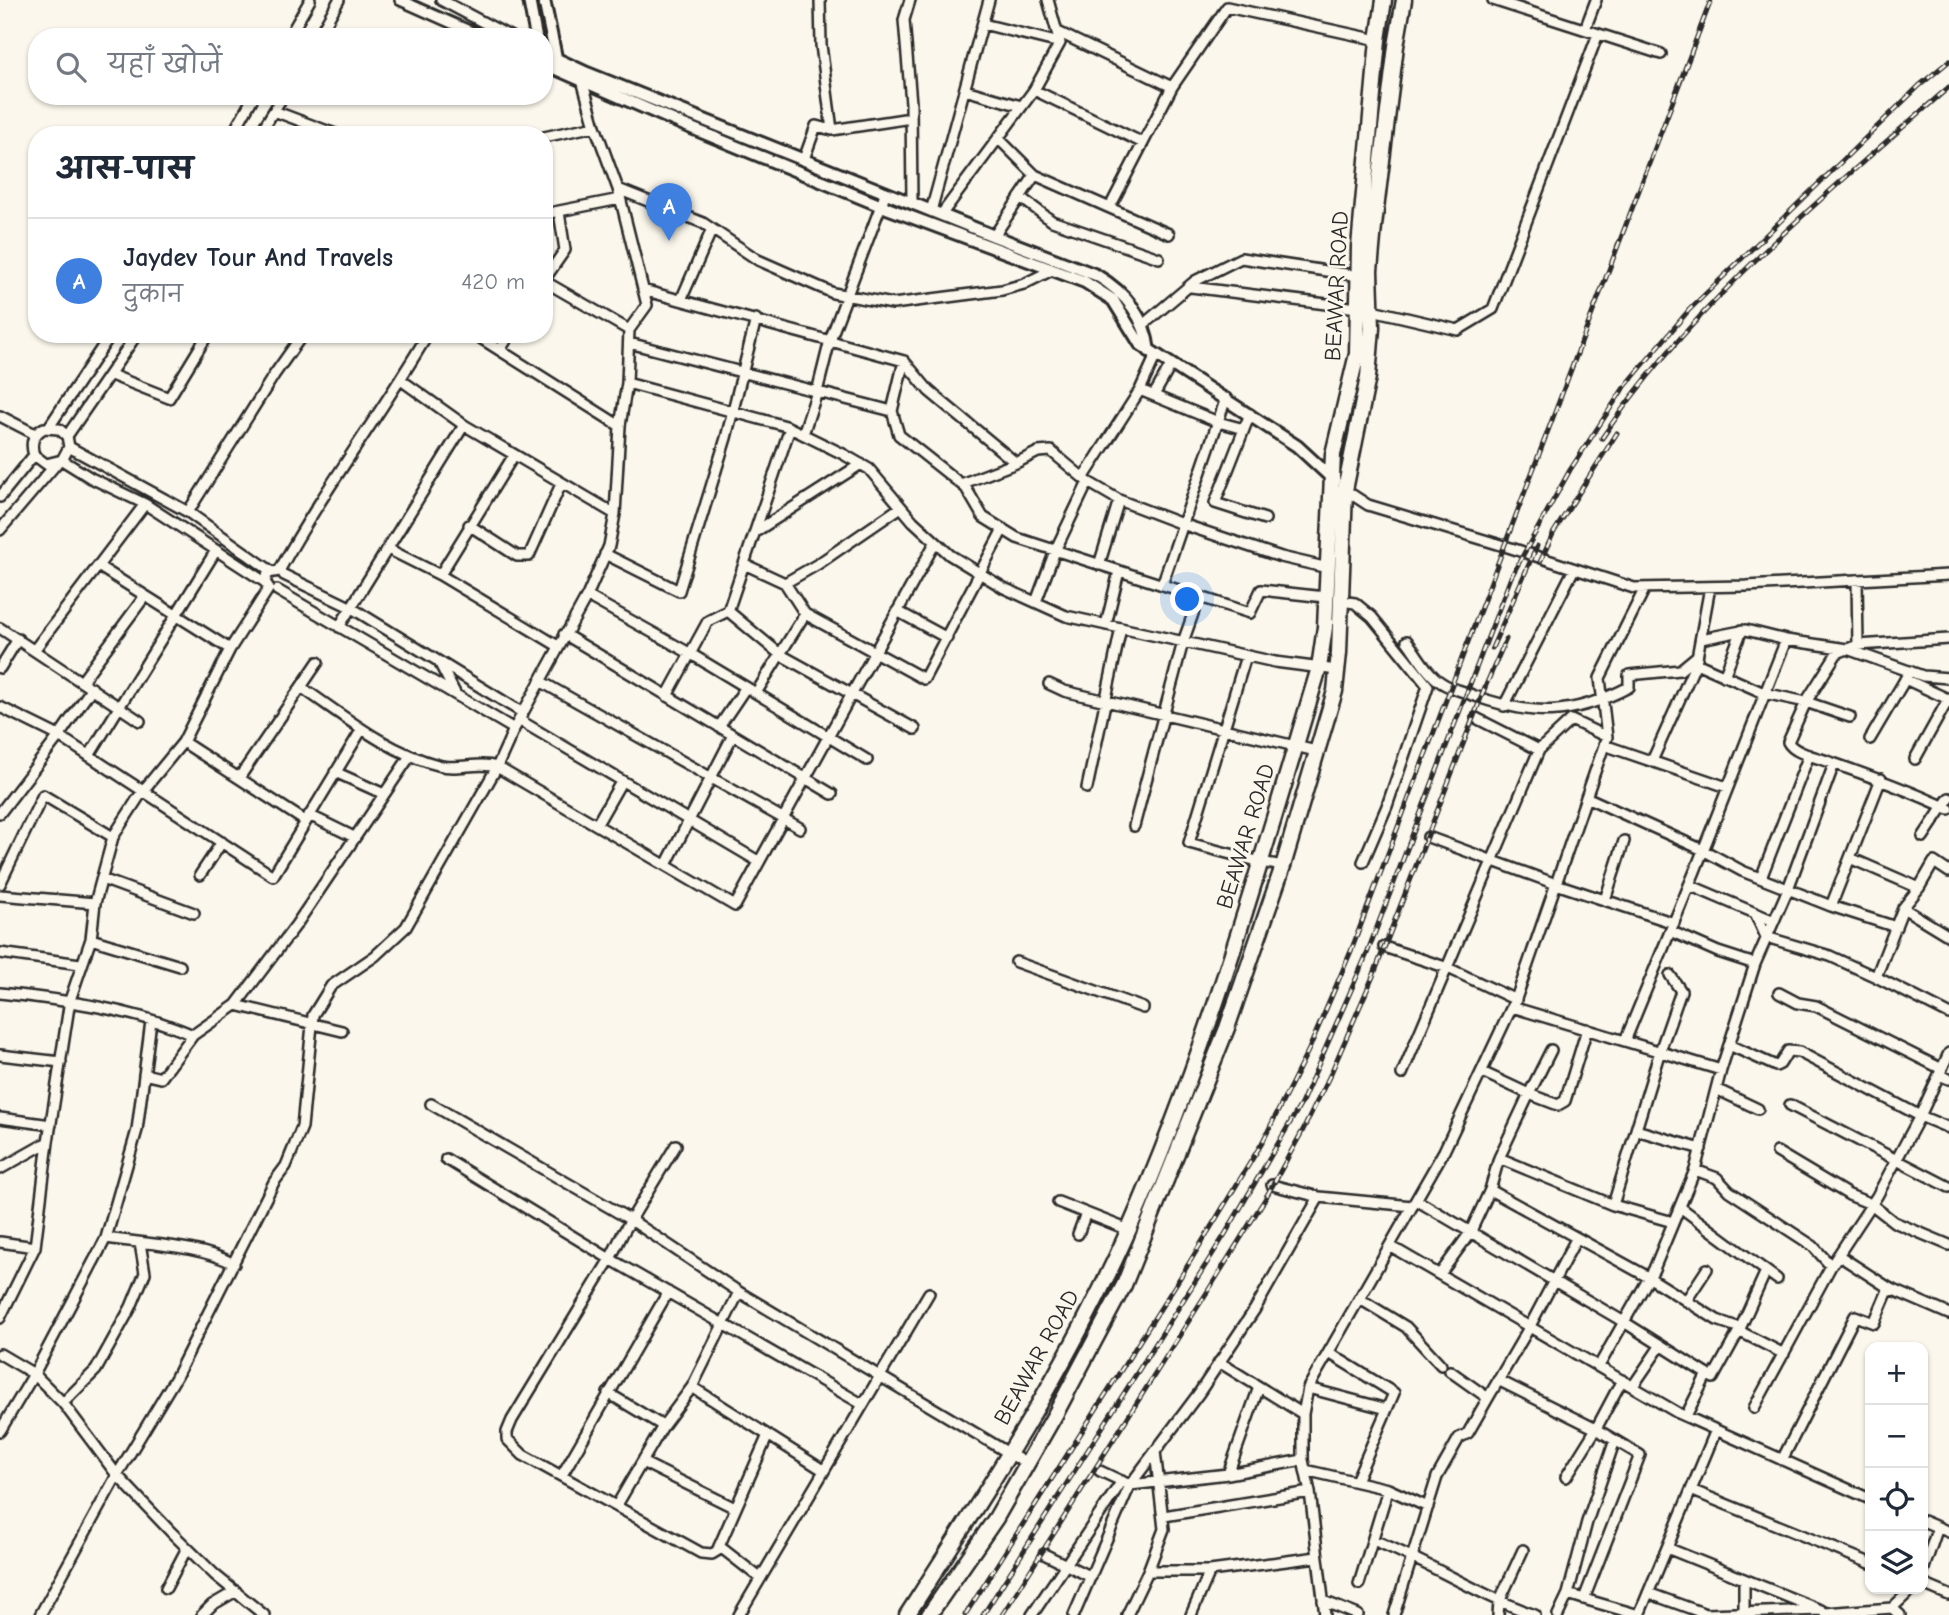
<!DOCTYPE html>
<html lang="hi">
<head>
<meta charset="utf-8">
<style>
  body { margin:0; font-family:"Comic Neue","Playpen Sans Deva",sans-serif; background:#f6f6f7; color:#1f2937 }
  .controls { position:absolute; right:21px; bottom:21px; display:grid; overflow:hidden; border-radius:14px; box-shadow:0 2px 5px #0004 }
  .controls button { width:63px; height:63px; display:grid; place-items:center; padding:0; border:0; border-bottom:2px solid #e0e1e3; background:#fff; color:#1f2937; font:35px sans-serif }
  .you { position:absolute; left:1188px; top:600px; width:24px; height:24px; margin:-18px; border:5px solid #fff; border-radius:50%; background:#1a73e8; box-shadow:0 0 0 10px #1a73e833 }
  .badge { display:grid; place-items:center; width:46px; height:46px; border-radius:50%; background:#ea580c; color:#fff; font-size:23px; font-weight:700 }
  .pin { position:absolute; translate:-50% -58px; filter:drop-shadow(0 2px 4px #0008) }
  .pin::after { content:''; position:absolute; top:37px; width:24px; height:21px; background:inherit; clip-path:polygon(0 0,100% 0,50% 100%) }
  .list { margin:0; padding:0; list-style:none }
  h2 { display:flex; justify-content:space-between; align-items:center; height:91px; margin:0; padding:0 28px; font-size:30px }
  h2 small { font-size:23px; font-weight:400; color:#747a83 }
  .list li { display:grid; grid-template-columns:46px 1fr auto; gap:21px; align-items:center; box-sizing:border-box; height:126px; padding:0 28px; border-top:2px solid #e0e1e3 }
  .list b { display:block; font-size:26px; white-space:nowrap }
  .list p { margin:0; font-size:23px; white-space:nowrap; color:#747a83 }
  .list em { font-size:23px; font-style:normal; color:#747a83 }
  .icon { flex:none; width:38px; height:38px; fill:none; stroke:currentColor; stroke-width:2; stroke-linecap:round; stroke-linejoin:round }
  .map { position:relative; flex:none; width:1949px; height:1615px; overflow:hidden }
  .search { position:absolute; background:#fff; box-shadow:0 2px 5px #0004; left:28px; top:28px; width:525px; height:77px; display:flex; align-items:center; gap:18px; box-sizing:border-box; padding:0 24px; border-radius:28px; color:#747a83; font-size:26px }
  .panel { position:absolute; background:#fff; box-shadow:0 2px 5px #0004; left:28px; top:126px; width:525px; height:217px; border-radius:28px }
  .map>svg:first-child { display:block }
  .lines { fill:none; stroke-linecap:round; stroke-linejoin:round }
  .minor-casing { stroke:#2b2b2b; stroke-width:14 }
  .tertiary-casing { stroke:#2b2b2b; stroke-width:16 }
  .primary-casing { stroke:#2b2b2b; stroke-width:19 }
  .minor { stroke:#fbf7ec; stroke-width:9 }
  .tertiary { stroke:#fbf7ec; stroke-width:10 }
  .primary { stroke:#fbf7ec; stroke-width:14 }
  .rail-casing { stroke:#2b2b2b; stroke-width:5 }
  .rail { stroke:#fbf7ec; stroke-width:2.5; stroke-dasharray:8; stroke-linecap:butt }
  .labels { text-anchor:middle; stroke-width:5; stroke-linejoin:round; paint-order:stroke }
  .street-label { font-size:23px; fill:#2b2b2b; stroke:#fbf7ec }
</style>
</head>
<body>
<div class="map">
<svg width="1949" height="1615" viewBox="0 0 1949 1615">
  <rect width="100%" height="100%" fill="#fbf7ec"/>
  <filter id="ink" filterUnits="userSpaceOnUse"><feTurbulence type="fractalNoise" baseFrequency=".0143" numOctaves="2"/><feDisplacementMap in="SourceGraphic" scale="14" xChannelSelector="R" yChannelSelector="G"/><feConvolveMatrix kernelMatrix="1 2 1 2 8 2 1 2 1" color-interpolation-filters="sRGB"/></filter>
  <g filter="url(#ink)">
    <g class="lines">
      <defs>
        <path id="minor" d="M400 0 483 37
          M441 0 511 37
          M820 0 821 45 832 130 911 118
          M910 0 904 20 911 103 912 203
          M1493 0 1661 54
          M983 24 1060 43
          M1585 29 1596 0
          M1058 32 1172 87
          M289 37 310 0
          M318 37 339 0
          M965 90 1021 106
          M1034 90 1143 143
          M274 111 338 135
          M232 135 254 96
          M259 135 283 96
          M544 137 595 126
          M998 138 1035 175 1169 234
          M804 159 816 126 832 130
          M618 189 703 223 758 260 833 293 893 304 1002 290 1024 284 1052 270
          M1020 197 1052 221 1159 258
          M1110 207 1172 87 1227 7 1378 40
          M931 211 989 0
          M544 214 620 199
          M941 215 1034 90 1060 43 1048 0
          M994 236 1035 175
          M544 280 565 250 559 212
          M544 281 629 330
          M1191 287 1358 308
          M643 290 904 361 929 391 1016 463
          M681 300 712 229
          M1372 310 1458 330 1493 309 1598 34
          M1144 324 1195 281 1241 258 1359 276
          M474 334 620 426
          M629 343 892 411
          M500 350 510 334
          M904 361 892 411 899 435 966 488 983 517 1017 538 1250 613 1261 590 1325 597
          M111 375 169 398 208 334
          M401 380 464 425 615 514
          M627 383 786 426 843 454 869 469 913 521 950 555 1004 588 1066 616 1275 662 1337 670
          M1140 390 1218 422 1244 429
          M1154 395 1171 365
          M1250 414 1215 503 1265 519
          M0 416 35 434
          M49 427 111 334
          M803 434 817 392 830 340 886 192
          M67 436 137 334
          M69 447 62 460 46 464 34 455C30 443 33 434 44 428L59 429 67 436 69 447 188 512 271 571
          M62 460 91 478 145 504 265 582
          M1084 477 1140 390 1156 355
          M961 484 1016 463 1038 452 1051 451 1088 482 1119 500 1182 524 1281 557 1328 568
          M1345 490 1368 505 1511 548 1634 588 1746 586 1949 575
          M0 497 34 455
          M188 512 274 375 303 334
          M469 525 517 556H529L561 484
          M0 530 57 463
          M755 532 861 464
          M388 549 440 575 558 646
          M605 554 679 591 726 438 756 319
          M744 564 785 583 805 614 924 679 1003 529
          M1099 565 1119 500
          M98 566 230 649
          M284 575 350 607 523 713
          M440 575 514 455
          M1857 580 1858 645
          M785 583 818 564 901 507
          M1162 585 1226 398
          M269 588 265 582 268 573 279 571C324 489 381 414 428 334
          M277 590 514 729
          M587 596 691 654 867 760
          M1341 601 1355 603 1372 617 1428 686 1387 806 1363 862
          M1036 602 1055 551 1088 482
          M728 611 781 655 915 729
          M897 611 947 638
          M1106 625 1119 571
          M339 627 464 425
          M0 628 140 721
          M564 634 832 794
          M1701 639 1746 630 1786 640 1847 649 1923 676 1949 678
          M1949 639 1858 645 1837 653 1806 702 1788 742C1793 752 1811 756 1821 759 1865 774 1907 789 1949 809
          M1407 641C1417 654 1428 675 1442 683 1451 689 1463 691 1472 695 1533 717 1571 717 1629 687V675L1680 670 1697 656
          M35 649 145 504
          M1246 656 1189 843 1261 862 1283 866
          M1696 663 1764 693 1806 702 1850 717
          M440 664 456 695
          M0 668 18 639
          M1724 676 1742 630
          M1905 679 1948 699
          M82 681 145 596
          M540 681 800 828
          M1049 684 1064 691 1316 751
          M301 687C344 716 387 752 438 765 458 771 477 761 497 767L735 906 935 543
          M756 693 805 614
          M667 696 708 621 728 611 790 428
          M1504 706 1574 569
          M0 707 59 736 273 876 362 729
          M1476 718 1539 750 1571 720 1607 737
          M519 720 758 861
          M719 727 746 687
          M1870 739 1910 671
          M183 742 305 821
          M1604 745 1727 787
          M89 756 215 552
          M1915 759 1949 698
          M1652 761 1696 663 1710 587
          M335 772 384 794
          M239 778 318 662
          M1087 788 1121 628
          M1586 797 1703 850 1742 871 1831 906 1896 927
          M0 813 59 736 92 688
          M309 815 354 837
          M597 824 621 782
          M1134 826 1183 642 1199 597
          M1428 837 1556 884 1674 923
          M1923 837 1949 798
          M1850 858 1919 888
          M666 865 733 735
          M200 875 222 842
          M1761 878 1809 755
          M102 879 194 913
          M0 884 43 795 113 837
          M1689 885 1774 921
          M0 895 95 903
          M1605 900 1624 841
          M1831 906 1881 779
          M1903 908 1919 888 1934 862 1949 872
          M1755 913 1766 937 1830 956 1876 977
          M1670 931 1718 952 1755 964
          M1949 936 1903 908 1876 977 1949 1014
          M91 939 180 966
          M1384 947 1448 968 1516 1000
          M0 953 80 964
          M1016 962 1143 1008
          M0 993C65 1000 133 1009 193 1035L236 1005 342 1031
          M1779 993 1798 1003 1816 1006 1942 1069
          M236 1005 296 925 410 756
          M1512 1007 1721 1070
          M1625 1041 1695 871 1786 640
          M1729 1045 1776 1066 1780 1064 1788 1051 1799 1052 1920 1116 1949 1128
          M1551 1050 1529 1094 1558 1105 1565 1101 1587 1029
          M0 1055 61 1062
          M144 1074 161 1078 193 1035
          M1402 1074 1539 750
          M1939 1075 1949 1079
          M1716 1089 1758 1109
          M431 1104 631 1220 739 1292 1027 1464
          M1790 1105 1949 1187
          M0 1118 51 1125
          M1636 1130 1701 1149
          M676 1145 623 1233 610 1259 512 1420 507 1432V1439L523 1455 701 1553 712 1554 717 1551 768 1435
          M1777 1152 1849 1195 1871 1204 1894 1222 1949 1245
          M1499 1158 1613 1205 1673 1222
          M446 1159 610 1259 862 1404
          M0 1169 48 1142
          M1695 1170 1717 1178 1729 1191 1813 1246 1831 1266
          M1272 1185 1319 1197 1412 1206
          M1490 1190 1650 1278 1717 1320 1740 1328
          M1416 1200 1624 1322 1713 1378 1739 1331 1766 1271
          M1058 1202 1129 1230
          M1613 1205 1660 1051 1681 991 1670 975
          M1680 1207 1777 1279
          M1078 1234 1086 1213
          M106 1238C145 1244 199 1245 234 1264
          M0 1242 35 1247
          M1390 1246 1678 1413 1870 1499
          M1838 1255 1889 1288 1949 1314
          M1440 1274 1470 1233 1490 1190 1499 1158 1529 1094 1482 1072
          M1360 1299 1406 1327 1441 1365
          M1686 1301 1707 1269
          M0 1318 35 1247 48 1142 70 1000 91 939 95 903 113 837 142 792 183 742 230 649 269 588
          M1739 1331 1784 1354
          M1329 1353 1394 1393 1356 1481
          M0 1354 34 1374 63 1403 117 1475 171 1532 215 1575 264 1615
          M1219 1362 1303 1414
          M1599 1366 1654 1269 1695 1170 1721 1070 1755 964 1788 889 1834 764
          M1450 1371 1488 1398
          M1498 1380 1596 1429 1640 1455 1584 1599 1568 1594 1558 1615
          M1633 1386 1661 1345
          M692 1387 823 1470
          M1308 1388 1387 1409
          M608 1393 663 1426
          M63 1403 96 1370 131 1307 145 1273 140 1243
          M1754 1408 1831 1266 1877 1196 1920 1116 1949 1053
          M1686 1416 1707 1374
          M0 1431 34 1374 106 1238 137 1130 151 1021
          M1782 1460 1855 1316 1874 1323 1889 1288
          M642 1462 735 1508
          M1305 1470 1388 1489 1428 1507
          M1100 1471 1130 1485 1228 1474 1303 1460
          M1228 1474 1259 1387
          M562 1475 668 1292
          M1566 1477 1596 1429 1622 1380
          M1691 1490 1870 1563
          M617 1505 663 1426 692 1387 739 1292
          M1164 1516 1310 1492
          M1923 1521 1949 1532
          M1373 1540C1429 1562 1478 1595 1535 1615
          M719 1546 760 1578
          M1667 1548 1818 1609
          M1044 1554 1091 1577
          M1148 1571 1164 1529 1155 1451
          M1923 1571 1938 1527
          M1359 1584 1388 1489
          M1923 1584 1949 1595
          M166 1588 187 1548
          M1648 1593 1706 1614 1821 1610 1825 1613 1892 1608 1900 1615
          M1568 1594 1587 1522 1615 1440
          M1584 1599 1639 1615
          M1323 1601 1358 1615
          M1892 1608 1912 1589
          M40 1615 117 1475 176 1377 274 1182 286 1166 302 1127 313 1015 331 986 375 956 406 927 497 767 514 729 587 596 609 546 615 514 620 426 627 383 629 330 647 305 618 189 595 126 582 80
          M202 1615 212 1605 236 1591
          M739 1615 929 1293
          M1032 1615 1122 1481
          M1074 1615 1130 1485 1199 1393 1255 1309 1319 1197
          M1127 1615 1148 1571H1210L1317 1557
          M1191 1615 1210 1571
          M1325 1615 1310 1492 1303 1460V1414L1308 1388 1444 1151 1517 996 1607 737 1600 678 1645 588
          M1394 1615 1437 1477 1459 1438 1468 1433 1488 1398 1530 1326 1576 1239
          M1498 1615 1499 1602 1523 1550
          M1639 1615 1716 1430
          M1744 1615V1579"/>
        <path id="tertiary" d="M529 0 536 37
          M544 0 557 62
          M544 53 587 73 994 236 1096 275C1125 292 1145 317 1149 351
          M544 64 684 125 879 205 1085 282 1113 300 1140 344 1297 446 1335 481"/>
        <path id="primary" d="M907 1615C987 1491 1069 1365 1129 1229 1209 1048 1262 857 1319 668L1325 627 1333 454 1357 354 1359 247 1378 40 1384 0
          M929 1615 996 1518 1056 1413 1124 1285 1227 1028 1283 866 1335 691 1339 653 1345 490 1368 377 1372 328 1370 271 1374 226 1396 46 1404 0"/>
      </defs>
      <use href="#minor" class="minor-casing"/>
      <use href="#tertiary" class="tertiary-casing"/>
      <use href="#primary" class="primary-casing"/>
      <use href="#minor" class="minor"/>
      <use href="#tertiary" class="tertiary"/>
      <use href="#primary" class="primary"/>
      <defs>
        <path id="rail" d="M1602 438C1695 301 1826 195 1949 87
          M1540 562 1554 532 1617 433
          M1492 648 1537 546
          M965 1615 1183 1273 1262 1143 1309 1049 1351 951 1711 0
          M983 1615 1224 1236 1301 1104 1366 956 1511 577 1570 470 1623 389 1689 310 1919 86 1949 61
          M1002 1615 1211 1286 1265 1199 1303 1130 1331 1073 1374 974 1486 685 1506 639"/>
      </defs>
      <use href="#rail" class="rail-casing"/>
      <use href="#rail" class="rail"/>
    </g>
  </g>
  <g class="labels">
    <g class="street-label">
      <text transform="translate(1336 286) rotate(-87)" y="8">BEAWAR ROAD</text>
      <text transform="translate(1245 836) rotate(-73)" y="8">BEAWAR ROAD</text>
      <text transform="translate(1036 1357) rotate(-61)" y="8">BEAWAR ROAD</text>
    </g>
  </g>
</svg>
<div class="controls">
<button>+</button>
<button>−</button>
<button><svg class="icon" aria-label="locate" viewBox="0 0 24 24"><circle cx="12" cy="12" r="6"/><path d="M12 2v4M12 18v4M2 12h4M18 12h4"/></svg></button>
<button><svg class="icon" aria-label="layers" viewBox="0 0 24 24"><path d="M12 4l9 5-9 5-9-5zM3 14l9 5 9-5"/></svg></button>
</div>
<div class="you"></div>
<div class="pin badge" style="left:669px;top:241px;background:#3f7fe0">A</div>
<div class="search"><svg class="icon" aria-label="search" viewBox="0 0 24 24"><circle cx="10" cy="10" r="6"/><path d="M15 15l6 6"/></svg>यहाँ खोजें</div>
<section class="panel">
<h2>आस-पास<small></small></h2>
<ul class="list">
<li><span class="badge" style="background:#3f7fe0">A</span><div><b>Jaydev Tour And Travels</b><p>दुकान</p></div><em>420 m</em></li>
</ul>
</section>
</div>
</body>
</html>
